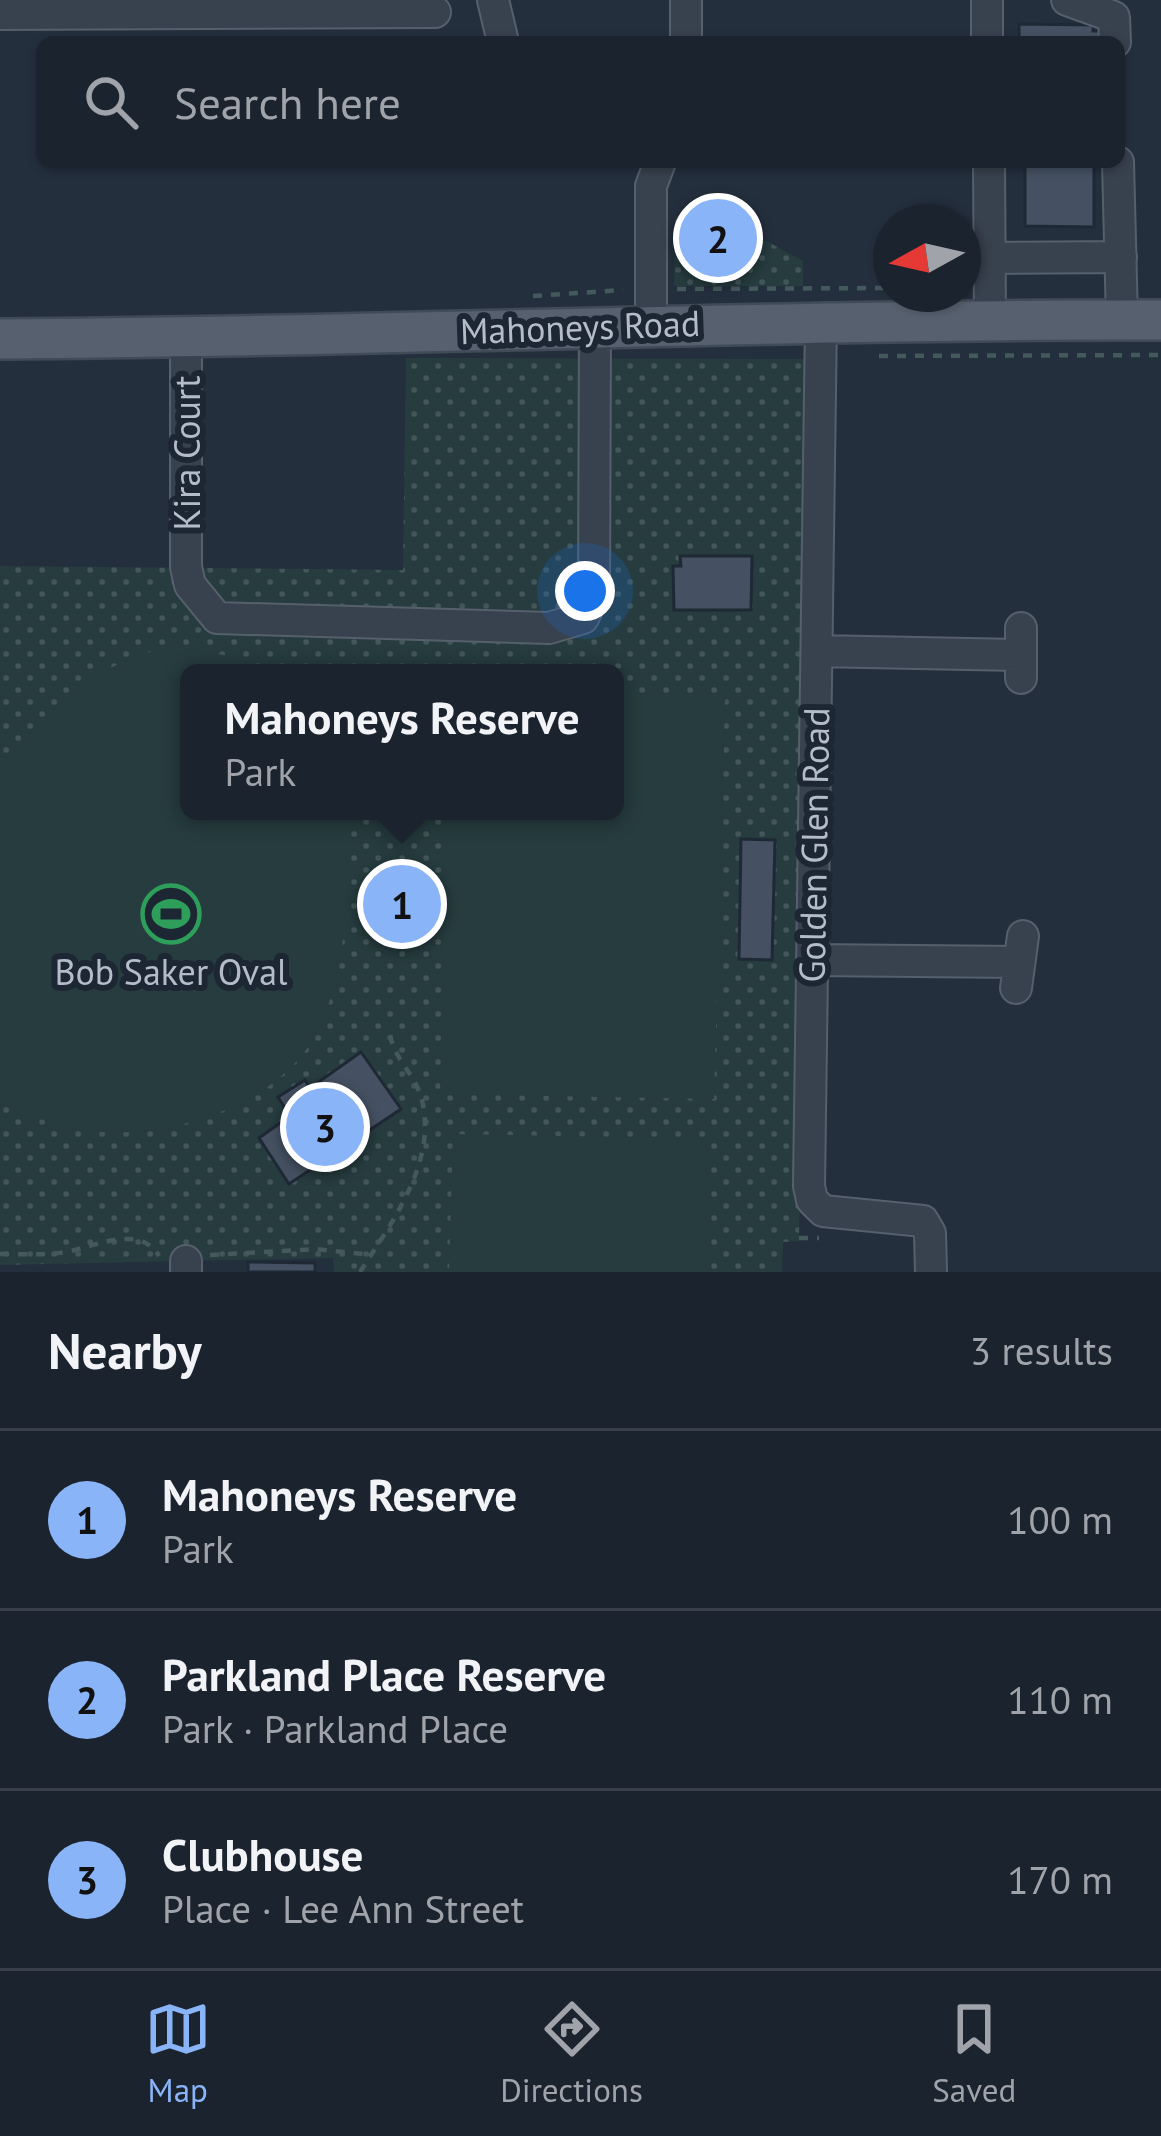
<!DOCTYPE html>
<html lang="en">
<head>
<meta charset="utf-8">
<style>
  body { margin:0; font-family:"PT Sans",sans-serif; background:#282f3a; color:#f1f3f6 }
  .compass { position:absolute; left:873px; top:204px; width:108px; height:108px; border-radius:50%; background:#1b232e; box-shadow:0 3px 9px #0004; rotate:262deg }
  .you { position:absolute; left:585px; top:591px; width:42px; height:42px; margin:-30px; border:9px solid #fff; border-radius:50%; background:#1a73e8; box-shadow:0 0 0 18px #1a73e833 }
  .badge { display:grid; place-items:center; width:78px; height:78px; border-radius:50%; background:#8ab4f8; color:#111; font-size:39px; font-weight:700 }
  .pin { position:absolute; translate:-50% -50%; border:6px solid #fff; box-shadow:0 3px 12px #0006 }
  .popup { position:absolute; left:180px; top:664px; width:444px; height:156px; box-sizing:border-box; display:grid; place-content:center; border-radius:18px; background:#1b232e; filter:drop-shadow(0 3px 9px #0005); font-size:39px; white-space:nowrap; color:#a0a4aa }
  .popup b { font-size:45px; color:#f1f3f6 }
  .popup::after { content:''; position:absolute; left:50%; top:100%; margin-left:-24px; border:24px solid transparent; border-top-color:#1b232e }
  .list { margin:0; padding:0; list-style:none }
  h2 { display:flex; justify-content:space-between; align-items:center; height:156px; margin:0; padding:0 48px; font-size:51px }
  h2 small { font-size:39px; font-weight:400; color:#a0a4aa }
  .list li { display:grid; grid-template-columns:78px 1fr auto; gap:36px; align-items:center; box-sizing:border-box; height:180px; padding:0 48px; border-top:3px solid #39404a }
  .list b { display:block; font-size:45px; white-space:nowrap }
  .list p { margin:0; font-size:39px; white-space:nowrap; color:#a0a4aa }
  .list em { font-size:39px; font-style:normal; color:#a0a4aa }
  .icon { flex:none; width:66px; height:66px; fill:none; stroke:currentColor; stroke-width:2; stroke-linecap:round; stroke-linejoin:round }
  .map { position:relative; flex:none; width:1161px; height:1272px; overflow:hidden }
  .search { position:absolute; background:#1b232e; box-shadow:0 3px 9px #0004; left:36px; right:36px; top:36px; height:132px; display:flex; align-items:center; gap:30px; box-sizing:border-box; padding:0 42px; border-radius:18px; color:#a0a4aa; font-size:45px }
  .sheet { height:696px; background:#1b232e }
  nav { display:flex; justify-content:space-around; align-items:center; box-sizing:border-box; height:168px; border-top:3px solid #39404a; background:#1b232e; font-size:33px; color:#a0a4aa }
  nav a { display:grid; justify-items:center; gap:6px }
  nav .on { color:#8ab4f8 }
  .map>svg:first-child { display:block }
  .grass { fill:url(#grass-dots); fill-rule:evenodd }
  .pitch { fill:#263c3f }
  .building { fill:#455162; stroke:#1f2835; stroke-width:3 }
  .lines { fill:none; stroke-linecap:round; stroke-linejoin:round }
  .minor-casing { stroke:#565f6c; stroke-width:34 }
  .major-casing { stroke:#414a57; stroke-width:44 }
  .path { stroke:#44595c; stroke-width:4.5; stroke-dasharray:9 9; stroke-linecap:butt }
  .minor { stroke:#38414e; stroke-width:30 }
  .major { stroke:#56606e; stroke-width:39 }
  .labels { text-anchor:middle; stroke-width:12; stroke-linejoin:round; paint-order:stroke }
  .street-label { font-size:36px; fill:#b4bcc9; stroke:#1d2633 }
  .poi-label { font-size:36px; fill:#b4bcc9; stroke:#1d2633 }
</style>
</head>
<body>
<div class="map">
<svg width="1161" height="1272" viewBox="0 0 1161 1272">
  <defs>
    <pattern id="grass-dots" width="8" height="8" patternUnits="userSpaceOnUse" patternTransform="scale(3)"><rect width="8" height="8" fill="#263c3f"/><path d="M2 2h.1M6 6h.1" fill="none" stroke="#435659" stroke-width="1.8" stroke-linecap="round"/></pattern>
  </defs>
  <rect width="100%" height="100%" fill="#242f3e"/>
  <path class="grass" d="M719 215 803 261V286H674L675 216Z
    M406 358 811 359 799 1241 783 1242 782 1272H334L333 1258 0 1265V566L403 570ZM189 673H615V811H189Z"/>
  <path class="pitch" d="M174 647 229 656 270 673H189V811H347C350 880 348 974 315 1036 264 1129 79 1168 0 1093V769C44 713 101 657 174 647Z
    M615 696 725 698 714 1099 440 1094 447 811H615Z
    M453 1134 708 1139 705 1272H449Z"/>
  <path class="building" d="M1019 24 1093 25V31H1106V42H1019Z
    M1025 162H1094V227L1025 226Z
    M680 556H752L751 610H674L673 566H681Z
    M741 839 775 840 772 960 739 959Z
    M361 1052 401 1109 289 1184 259 1138 290 1116 278 1097 305 1080 310 1088Z
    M248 1262 315 1263V1272H248Z"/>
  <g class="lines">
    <defs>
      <path id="minor" d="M493 0 503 42
        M686 0V42
        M987 0V42
        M1067 0 1114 17 1115 42
        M0 14 435 12
        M989 162 990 320
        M1118 162 1122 320
        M990 258 1121 257
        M821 320 809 1186 812 1200 823 1211 923 1221 930 1233 931 1272
        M651 325V186L660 162
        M186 338V567L190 585 217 618 549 628 583 618 594 595 595 326
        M817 651 1020 655
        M1021 678V628
        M813 960 1019 962
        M1016 988 1023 936
        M186 1272V1261"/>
      <path id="major" d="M0 339C387 337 774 319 1161 320"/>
    </defs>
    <use href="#minor" class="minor-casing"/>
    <use href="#major" class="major-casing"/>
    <path class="path" d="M677 289 891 288
      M533 296 623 290
      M879 356 1161 355
      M799 1238H819
      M0 1254C20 1254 40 1255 59 1253 90 1250 138 1221 159 1256
      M210 1255 316 1249 371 1255
      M360 1272C392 1222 437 1163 422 1100 416 1075 394 1060 390 1034"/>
    <use href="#minor" class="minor"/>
    <use href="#major" class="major"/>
  </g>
  <defs>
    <symbol id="stadium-ring" viewBox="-11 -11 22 22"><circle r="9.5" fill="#1d2633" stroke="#2e9e5b" stroke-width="1.5"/><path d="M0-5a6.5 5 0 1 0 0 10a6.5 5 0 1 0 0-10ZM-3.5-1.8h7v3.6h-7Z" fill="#2e9e5b"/></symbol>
  </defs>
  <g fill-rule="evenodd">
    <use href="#stadium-ring" x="138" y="881" width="66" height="66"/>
  </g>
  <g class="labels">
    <g class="street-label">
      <text transform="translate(580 327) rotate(-2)" y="13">Mahoneys Road</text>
      <text transform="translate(187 453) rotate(-90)" y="13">Kira Court</text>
      <text transform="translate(814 845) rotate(-89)" y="13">Golden Glen Road</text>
    </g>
    <g class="poi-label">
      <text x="171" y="985">Bob Saker Oval</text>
    </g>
  </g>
</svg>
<svg class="compass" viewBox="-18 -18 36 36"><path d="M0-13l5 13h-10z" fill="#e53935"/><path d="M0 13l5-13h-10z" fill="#a0a4aa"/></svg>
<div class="you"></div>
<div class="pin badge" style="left:402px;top:904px">1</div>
<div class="popup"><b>Mahoneys Reserve</b>Park</div>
<div class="pin badge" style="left:718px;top:238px">2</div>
<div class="pin badge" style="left:325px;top:1127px">3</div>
<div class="search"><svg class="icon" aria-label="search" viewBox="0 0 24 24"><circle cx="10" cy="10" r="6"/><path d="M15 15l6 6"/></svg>Search here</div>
</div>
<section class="sheet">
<h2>Nearby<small>3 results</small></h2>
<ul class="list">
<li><span class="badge">1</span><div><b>Mahoneys Reserve</b><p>Park</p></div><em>100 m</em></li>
<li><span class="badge">2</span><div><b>Parkland Place Reserve</b><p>Park · Parkland Place</p></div><em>110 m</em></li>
<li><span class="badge">3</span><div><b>Clubhouse</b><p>Place · Lee Ann Street</p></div><em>170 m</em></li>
</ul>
</section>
<nav>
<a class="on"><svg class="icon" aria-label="map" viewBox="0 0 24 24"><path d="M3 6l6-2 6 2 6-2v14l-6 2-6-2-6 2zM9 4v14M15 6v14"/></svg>Map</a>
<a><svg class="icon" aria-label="directions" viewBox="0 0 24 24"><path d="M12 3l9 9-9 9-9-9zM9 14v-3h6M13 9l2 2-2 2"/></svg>Directions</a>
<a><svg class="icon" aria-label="saved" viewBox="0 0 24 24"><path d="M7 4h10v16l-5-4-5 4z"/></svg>Saved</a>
</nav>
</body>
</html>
